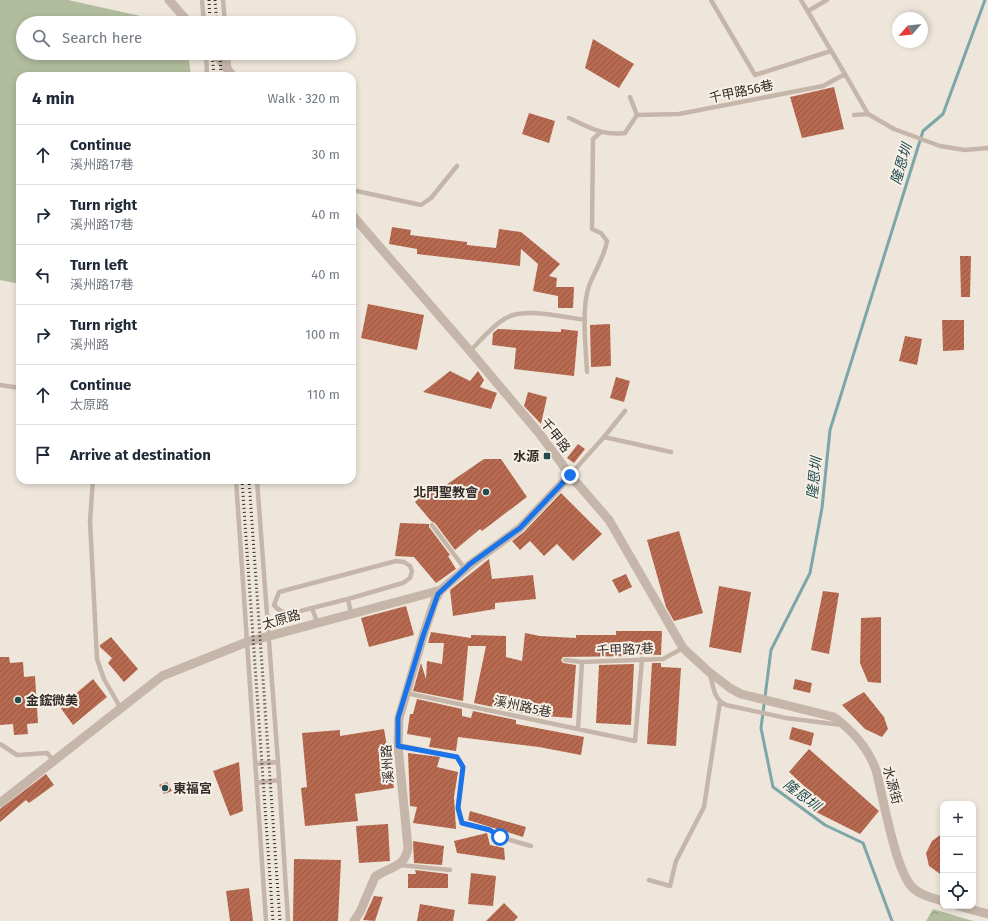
<!DOCTYPE html>
<html lang="en">
<head>
<meta charset="utf-8">
<style>
  body { margin:0; font-family:"Fira Sans","Noto Sans TC",sans-serif; background:#f2f2f3; color:#1f2937 }
  .controls { position:absolute; right:12px; bottom:12px; display:grid; overflow:hidden; border-radius:8px; box-shadow:0 2px 6px #0003 }
  .controls button { width:36px; height:36px; display:grid; place-items:center; padding:0; border:0; border-bottom:1px solid #e0e1e3; background:#fff; color:#1f2937; font:20px sans-serif }
  .compass { position:absolute; left:892px; top:12px; width:36px; height:36px; border-radius:50%; background:#fff; box-shadow:0 2px 6px #0003; rotate:242deg }
  .stop { position:absolute; width:12px; height:12px; margin:-9px; border:3px solid #1a73e8; border-radius:50%; background:#fff }
  .stop.end { background:#1a73e8; border-color:#fff; box-shadow:0 1px 4px #0008 }
  .list { margin:0; padding:0; list-style:none }
  h2 { display:flex; justify-content:space-between; align-items:center; height:52px; margin:0; padding:0 16px; font-size:17px }
  h2 small { font-size:13px; font-weight:400; color:#747a83 }
  .list li { display:grid; grid-template-columns:26px 1fr auto; gap:12px; align-items:center; box-sizing:border-box; height:60px; padding:0 16px; border-top:1px solid #e0e1e3 }
  .list b { display:block; font-size:15px; white-space:nowrap }
  .list p { margin:0; font-size:13px; white-space:nowrap; color:#747a83 }
  .list em { font-size:13px; font-style:normal; color:#747a83 }
  .icon { flex:none; width:22px; height:22px; fill:none; stroke:currentColor; stroke-width:2; stroke-linecap:round; stroke-linejoin:round }
  .map { position:relative; flex:none; width:988px; height:921px; overflow:hidden }
  .search { position:absolute; background:#fff; box-shadow:0 2px 6px #0003; left:16px; top:16px; width:340px; height:44px; display:flex; align-items:center; gap:10px; box-sizing:border-box; padding:0 14px; border-radius:22px; color:#747a83; font-size:15px }
  .panel { position:absolute; background:#fff; box-shadow:0 2px 6px #0003; left:16px; top:72px; width:340px; height:412px; border-radius:12px }
  .map>svg:first-child { display:block }
  .grass { fill:#b1bc9d }
  .forest { fill:url(#forest-crowns) }
  .lines { fill:none; stroke-linecap:round; stroke-linejoin:round }
  .stream { stroke:#7ea6a8; stroke-width:3 }
  .building { fill:url(#building-hatch) }
  .service { stroke:#c5b6a9; stroke-width:4.5 }
  .minor { stroke:#c5b6a9; stroke-width:9 }
  .rail { stroke:#332b28; stroke-width:3; stroke-dasharray:1 3; stroke-linecap:butt }
  .route { stroke:#1a73e8; stroke-width:5 }
  .poi-dot { fill:#224c50; stroke:#f7f0e7; stroke-width:1.5 }
  .labels { text-anchor:middle; stroke-width:4; stroke-linejoin:round; paint-order:stroke }
  .street-label { font-size:13px; fill:#332b28; stroke:#f7f0e7 }
  .poi-label { font-size:13px; font-weight:bold; fill:#332b28; stroke:#f7f0e7; text-anchor:end }
  .water-label { font-size:14px; font-style:italic; fill:#224c50; stroke:#f7f0e7 }
</style>
</head>
<body>
<div class="map">
<svg width="988" height="921" viewBox="0 0 988 921">
  <defs>
    <pattern id="forest-crowns" width="20" height="18" patternUnits="userSpaceOnUse"><rect width="20" height="18" fill="#b1bc9d"/><path d="M2 6a3 3 0 1 1 6 0M12 15a3 3 0 1 1 6 0" fill="none" stroke="#919980"/></pattern>
    <pattern id="building-hatch" width="6" height="6" patternUnits="userSpaceOnUse"><rect width="6" height="6" fill="#b86a50"/><path d="M-1 1l2-2M0 6l6-6M5 7l2-2" fill="none" stroke="#965742"/></pattern>
  </defs>
  <rect width="100%" height="100%" fill="#eee6db"/>
  <path class="grass" d="M0 0H68L172 23H23V53H188L191 76H20V284L0 280Z"/>
  <path class="forest" d="M933 909 973 921H926Z"/>
  <g class="lines">
    <path class="stream" d="M892 921 863 843 825 825 773 787 761 728 771 650 810 573 822 508 830 430 923 131 943 114 985 0"/>
  </g>
  <path class="building" d="M593 39 634 64 619 88 585 68Z
    M834 87 844 129 802 138 790 97Z
    M529 113 555 121 549 143 522 134Z
    M392 227 411 230 410 235 467 242V245L496 248 499 229 521 232 560 264 549 276 557 278 556 287H574L573 308H558V296L533 291 538 264 521 249 520 266 417 254V249L389 244Z
    M960 256H971L970 297H961Z
    M368 304 424 315 417 350 361 338Z
    M942 320H964V350L943 351Z
    M610 324 611 366 591 367 590 325Z
    M498 329 561 332V329L578 331 574 376 514 369 516 348 492 345 493 333Z
    M905 336 922 339 917 365 899 361Z
    M450 371 470 381 478 371 484 380 480 387 497 393 491 409 423 392Z
    M616 377 630 381 624 402 610 398Z
    M528 392 547 397 541 424 524 406Z
    M578 444 585 449 574 463 567 458Z
    M484 459H501L527 497 482 531 480 529 455 550 435 523 431 521 415 502 437 484 440 489Z
    M561 493 602 534 573 561 557 544 544 556 530 541 520 550 512 541 524 532Z
    M400 523 429 524V527L450 555 448 556 456 569 436 583 414 557 395 556Z
    M679 531 703 613 674 621 666 607 647 540Z
    M489 559 492 579 533 575 536 599 495 603V609L453 616 450 590Z
    M626 574 632 587 619 593 612 580Z
    M719 586 751 592 741 653 709 647Z
    M823 591 839 593 829 654 811 650Z
    M406 606 414 635 369 647 361 618Z
    M881 617V683L868 682 860 663 861 618Z
    M616 631H662L661 655 635 654 634 656 563 657 561 660 563 663 576 665 572 718 531 715 474 703 486 646H468L463 701 413 691 421 663 426 679 427 661 442 664 444 643H428L431 632 471 638V635L506 636V657L522 661 525 633 540 636 576 638V635H616Z
    M111 637 138 669 124 682 108 663 112 658 100 647V645Z
    M0 657H9L10 663 23 662 24 677 35 676 38 723 27 724 28 734 14 735 13 724 0 725Z
    M652 663H661V667L681 668 676 746 647 744Z
    M634 664 631 725 596 723 599 665Z
    M93 679 107 697 73 725 60 707Z
    M795 679 812 683 810 693 793 689Z
    M864 692 884 717 888 729 882 737 865 729 842 705Z
    M417 699 462 709V716L471 718 473 711 516 720V724L584 737 581 755 539 747 458 737 456 751 429 747 431 738 407 734 410 714H413Z
    M792 727 814 733 811 746 789 739Z
    M384 729 394 788 355 794 358 821 305 826 301 788 307 787 302 733 340 730V736Z
    M809 749 879 811 860 834 816 812 808 805 816 797 789 772Z
    M408 753 440 757 437 767 458 772 454 797 456 829 413 823 417 807 410 806Z
    M239 762 243 811 230 816 213 771Z
    M46 774 54 785 29 803 26 800 0 822V809Z
    M167 782 172 791 164 794 159 785Z
    M470 811 526 827 523 837 468 820Z
    M388 824 390 861 359 863 356 826Z
    M487 833 490 845 504 848 505 860 457 853 454 841Z
    M943 833V876L929 866 926 853 932 841Z
    M413 841 444 846 442 865 414 863Z
    M294 859 341 860 338 921H293Z
    M415 870 448 874V888H408V874H416Z
    M471 873 496 876 493 906 468 904Z
    M249 888 253 921H230L226 891Z
    M374 896 383 897 375 921 363 920Z
    M504 903 518 917 514 921H486Z
    M420 904 455 910 453 921H417Z"/>
  <g class="lines">
    <path class="service" d="M202 0 204 23
      M223 0 225 23
      M711 0 755 75 831 51
      M801 0 845 74
      M808 11 827 0
      M206 53 207 76
      M228 53 229 69
      M630 97 637 115
      M854 115 868 114 894 129 940 146 965 150 988 148
      M569 118C589 127 602 136 625 133L637 115 679 114 823 86 845 74 868 114
      M352 190 421 205 431 198 457 166
      M470 351C481 340 492 326 506 318 524 307 564 317 585 320
      M587 372C586 348 581 309 589 286 595 270 604 258 607 241L601 233 592 229 593 139 601 132
      M0 385 20 388
      M604 437 625 411
      M570 475 604 437 671 452
      M93 480 90 521 97 659 104 679 120 707
      M236 480 266 921
      M257 480 278 762 288 921
      M432 525 465 569
      M312 608 348 599
      M317 622 312 608C297 611 285 619 274 605L279 592 396 561 404 562 410 566 412 571 410 578 403 583 348 599 351 613
      M565 660 582 662 663 659 683 648
      M710 674C713 686 714 700 726 705L786 718 842 725
      M406 693 635 741 642 659
      M578 729 582 662
      M0 744 17 755 47 753 53 760
      M398 745 457 757 463 767 458 808 462 823 490 830 500 837 531 846
      M255 764 278 762
      M257 783 279 780
      M400 865 450 870
      M649 880 670 886 676 861 704 807 720 702"/>
    <path class="minor" d="M169 0 189 23
      M214 53 233 76
      M352 215 470 351 539 433 570 475 609 520 683 648 709 672 730 688 741 694 834 717C853 731 868 748 876 770 883 796 895 869 912 887 920 895 932 898 943 901
      M0 803 162 676 247 642 441 590 471 564 520 528 570 475
      M958 906 988 914
      M354 921 360 912 375 877C390 866 404 869 408 848L398 745 399 718 423 636 435 600 441 590"/>
    <path class="rail" d="M209 0 210 23
      M215 0 217 23
      M212 53 214 76
      M220 53 221 76
      M242 480 273 921
      M249 480 280 921"/>
  </g>
  <g class="lines">
    <path class="route" d="M500 837 490 830 462 823 458 808 463 767 457 757 398 746V718L423 636 438 594 470 564 520 528 570 475"/>
  </g>
  <g class="poi-dot">
    <rect x="543" y="452" width="8" height="8" rx="2"/>
    <circle cx="486" cy="492" r="4"/>
    <circle cx="18" cy="700" r="4"/>
    <circle cx="165" cy="788" r="4"/>
  </g>
  <g class="labels">
    <g class="street-label">
      <text transform="translate(741 91) rotate(-12)" y="5">千甲路56巷</text>
      <text transform="translate(556 435) rotate(52)" y="5">千甲路</text>
      <text transform="translate(281 619) rotate(-16)" y="5">太原路</text>
      <text transform="translate(625 649) rotate(-3)" y="5">千甲路7巷</text>
      <text transform="translate(523 706) rotate(12)" y="5">溪州路5巷</text>
      <text transform="translate(387 764) rotate(-94)" y="5">溪州路</text>
      <text transform="translate(893 785) rotate(75)" y="5">水源街</text>
    </g>
    <g class="poi-label">
      <text x="539" y="461">水源</text>
      <text x="478" y="497">北門聖教會</text>
      <text x="26" y="705" text-anchor="start">金鋐微美</text>
      <text x="173" y="793" text-anchor="start">東福宮</text>
    </g>
    <g class="water-label">
      <text transform="translate(901 164) rotate(-73)" y="5">隆恩圳</text>
      <text transform="translate(814 478) rotate(-84)" y="5">隆恩圳</text>
      <text transform="translate(802 795) rotate(37)" y="5">隆恩圳</text>
    </g>
  </g>
</svg>
<div class="controls">
<button>+</button>
<button>−</button>
<button><svg class="icon" aria-label="locate" viewBox="0 0 24 24"><circle cx="12" cy="12" r="6"/><path d="M12 2v4M12 18v4M2 12h4M18 12h4"/></svg></button>
</div>
<svg class="compass" viewBox="-18 -18 36 36"><path d="M0-13l5 13h-10z" fill="#e53935"/><path d="M0 13l5-13h-10z" fill="#747a83"/></svg>
<div class="stop" style="left:500px;top:837px"></div>
<div class="stop end" style="left:570px;top:475px"></div>
<div class="search"><svg class="icon" aria-label="search" viewBox="0 0 24 24"><circle cx="10" cy="10" r="6"/><path d="M15 15l6 6"/></svg>Search here</div>
<section class="panel">
<h2>4 min<small>Walk · 320 m</small></h2>
<ul class="list">
<li><svg class="icon" aria-label="ahead" viewBox="0 0 24 24"><path d="M12 20V5M6 11l6-6 6 6"/></svg><div><b>Continue</b><p>溪州路17巷</p></div><em>30 m</em></li>
<li><svg class="icon" aria-label="right" viewBox="0 0 24 24"><path d="M7 20v-9h11M14 6l5 5-5 5"/></svg><div><b>Turn right</b><p>溪州路17巷</p></div><em>40 m</em></li>
<li><svg class="icon" aria-label="left" viewBox="0 0 24 24"><path d="M17 20v-9H6M10 6l-5 5 5 5"/></svg><div><b>Turn left</b><p>溪州路17巷</p></div><em>40 m</em></li>
<li><svg class="icon" aria-label="right" viewBox="0 0 24 24"><path d="M7 20v-9h11M14 6l5 5-5 5"/></svg><div><b>Turn right</b><p>溪州路</p></div><em>100 m</em></li>
<li><svg class="icon" aria-label="ahead" viewBox="0 0 24 24"><path d="M12 20V5M6 11l6-6 6 6"/></svg><div><b>Continue</b><p>太原路</p></div><em>110 m</em></li>
<li><svg class="icon" aria-label="arrive" viewBox="0 0 24 24"><path d="M6 21V4h12l-3 4 3 4H6"/></svg><div><b>Arrive at destination</b></div></li>
</ul>
</section>
</div>
</body>
</html>
